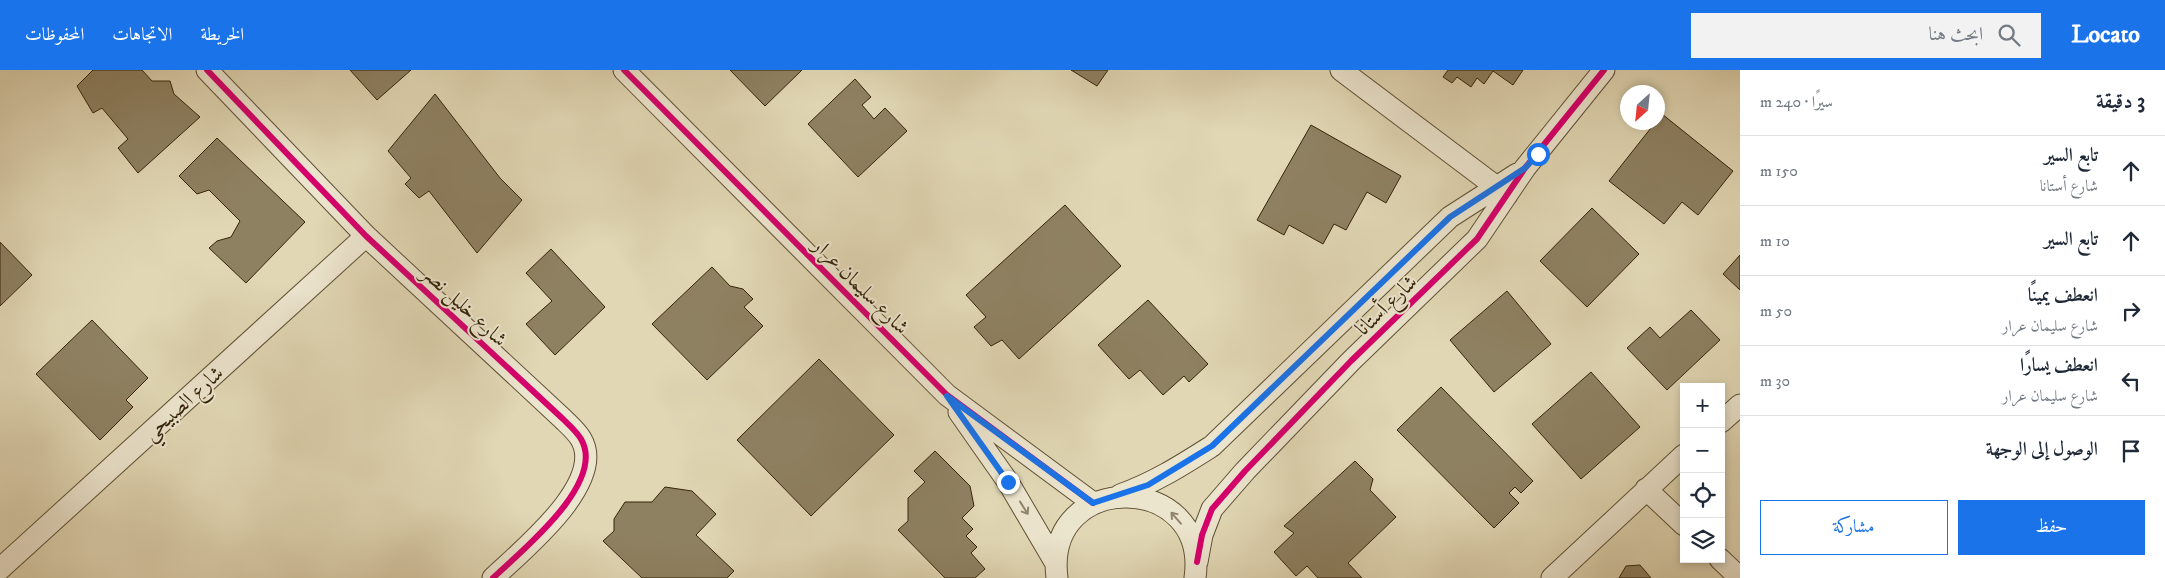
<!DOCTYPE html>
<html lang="ar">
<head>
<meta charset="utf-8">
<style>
  body { margin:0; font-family:"IM FELL DW Pica",Amiri,serif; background:#f2f2f3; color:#1f2937; direction:rtl }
  .controls { position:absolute; right:15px; bottom:15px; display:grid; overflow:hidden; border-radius:0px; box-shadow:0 2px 8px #0003 }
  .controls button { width:45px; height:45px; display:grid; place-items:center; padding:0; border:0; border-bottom:1px solid #e0e1e3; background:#fff; color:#1f2937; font:25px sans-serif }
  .compass { position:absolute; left:1620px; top:15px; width:45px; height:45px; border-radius:50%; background:#fff; box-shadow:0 2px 8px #0003; rotate:207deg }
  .stop { position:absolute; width:15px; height:15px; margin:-11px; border:4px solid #1a73e8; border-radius:50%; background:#fff }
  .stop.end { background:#1a73e8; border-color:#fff; box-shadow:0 1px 5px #0008 }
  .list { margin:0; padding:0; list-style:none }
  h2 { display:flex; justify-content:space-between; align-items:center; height:65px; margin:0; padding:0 20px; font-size:21px }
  h2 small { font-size:16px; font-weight:400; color:#747a83 }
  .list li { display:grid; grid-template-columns:32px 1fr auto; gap:15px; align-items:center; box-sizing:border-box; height:70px; padding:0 20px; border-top:1px solid #e0e1e3 }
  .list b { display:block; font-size:19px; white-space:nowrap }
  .list p { margin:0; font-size:16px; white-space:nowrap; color:#747a83 }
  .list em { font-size:16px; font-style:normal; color:#747a83 }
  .actions { display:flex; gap:10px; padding:15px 20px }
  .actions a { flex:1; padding:11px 0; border:1px solid #1a73e8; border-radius:0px; text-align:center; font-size:18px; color:#1a73e8 }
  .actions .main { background:#1a73e8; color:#fff }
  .icon { flex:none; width:28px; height:28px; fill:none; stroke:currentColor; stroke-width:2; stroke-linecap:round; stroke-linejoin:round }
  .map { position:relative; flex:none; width:1740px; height:508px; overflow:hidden; direction:ltr }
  header { display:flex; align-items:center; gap:30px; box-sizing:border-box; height:70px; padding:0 25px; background:#1a73e8; color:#fff }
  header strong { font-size:24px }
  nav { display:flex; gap:28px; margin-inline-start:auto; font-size:18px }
  .search { width:350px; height:45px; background:#f2f2f3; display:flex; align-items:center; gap:12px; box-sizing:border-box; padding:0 18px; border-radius:0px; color:#747a83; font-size:19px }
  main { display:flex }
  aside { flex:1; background:#fff }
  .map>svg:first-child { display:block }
  .building { fill:#8e8162; stroke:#352409 }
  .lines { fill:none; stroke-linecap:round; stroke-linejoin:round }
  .minor-casing { stroke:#605134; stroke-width:23 }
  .minor { stroke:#ece5ce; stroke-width:21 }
  .cycleway-casing { stroke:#ece5ce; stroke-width:9 }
  .cycleway { stroke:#d6006c; stroke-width:6 }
  .oneway { stroke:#90846c }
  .route { stroke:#1a73e8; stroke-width:6 }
  .labels { text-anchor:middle; stroke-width:4; stroke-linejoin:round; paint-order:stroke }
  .street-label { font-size:21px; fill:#352409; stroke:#ece5ce }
</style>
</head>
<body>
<header>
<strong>Locato</strong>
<div class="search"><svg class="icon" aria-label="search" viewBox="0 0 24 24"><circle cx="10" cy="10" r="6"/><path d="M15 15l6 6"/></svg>ابحث هنا</div>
<nav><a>الخريطة</a><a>الاتجاهات</a><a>المحفوظات</a></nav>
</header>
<main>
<aside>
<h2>3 دقيقة<small>سيرًا · 240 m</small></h2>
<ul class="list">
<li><svg class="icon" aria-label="ahead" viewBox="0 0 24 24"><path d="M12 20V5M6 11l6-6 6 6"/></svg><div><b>تابع السير</b><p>شارع أستانا</p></div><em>150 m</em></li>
<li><svg class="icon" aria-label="ahead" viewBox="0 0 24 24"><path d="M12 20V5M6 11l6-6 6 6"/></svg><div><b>تابع السير</b></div><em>10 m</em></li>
<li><svg class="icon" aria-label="right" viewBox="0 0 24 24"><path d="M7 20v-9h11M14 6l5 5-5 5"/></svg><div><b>انعطف يمينًا</b><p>شارع سليمان عرار</p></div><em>50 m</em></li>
<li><svg class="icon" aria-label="left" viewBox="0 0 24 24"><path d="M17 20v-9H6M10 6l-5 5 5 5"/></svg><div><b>انعطف يسارًا</b><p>شارع سليمان عرار</p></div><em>30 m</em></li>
<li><svg class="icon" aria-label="arrive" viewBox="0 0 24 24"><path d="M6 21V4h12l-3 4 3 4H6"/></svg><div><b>الوصول إلى الوجهة</b></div></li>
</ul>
<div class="actions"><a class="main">حفظ</a><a>مشاركة</a></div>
</aside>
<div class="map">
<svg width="1740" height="508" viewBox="0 0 1740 508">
  <rect width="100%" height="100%" fill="#e1d7b4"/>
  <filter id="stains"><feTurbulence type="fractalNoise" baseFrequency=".004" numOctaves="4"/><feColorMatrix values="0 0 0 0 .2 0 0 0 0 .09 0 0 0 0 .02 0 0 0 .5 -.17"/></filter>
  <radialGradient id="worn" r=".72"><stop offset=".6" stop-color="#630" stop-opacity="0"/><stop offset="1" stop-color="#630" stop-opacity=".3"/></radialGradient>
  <path class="building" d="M93 0H142L152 11H170L174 24 200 47 138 103 118 78 128 69 102 38 93 43 77 16Z
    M350 0H411L377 30Z
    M730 0H802L765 36Z
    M1071 0H1108L1097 16Z
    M1448 0H1523L1513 15 1493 1 1484 14 1477 8 1471 17 1457 7 1452 13 1443 7Z
    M855 9 871 27 862 35 874 49 885 38 907 61 858 107 808 54Z
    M435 24 500 108 522 130 477 183 429 121 419 128 405 114 411 108 388 81Z
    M1662 44 1733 101 1698 145 1682 132 1664 154 1609 111Z
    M1311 55 1401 106 1386 133 1367 122 1346 160 1334 154 1323 174 1289 155 1284 165 1257 150Z
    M217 68 305 152 246 213 209 178 217 171 231 167 240 151 209 120 197 124 179 106Z
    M1065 135 1121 196 1019 289 1002 270 991 276 974 257 986 247 966 225Z
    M1592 138 1639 184 1587 237 1540 191Z
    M0 172 32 205 0 236Z
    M551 179 605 237 555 285 526 254 552 231 526 203Z
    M1740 185V220L1723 204Z
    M712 197 730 216 743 219 753 229 744 237 763 256 707 310 652 254Z
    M1507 221 1551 274 1494 322 1450 270Z
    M1148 230 1208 294 1189 312 1184 306 1163 325 1140 300 1129 309 1098 275Z
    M1691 240 1720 270 1667 320 1627 278 1650 257 1660 268Z
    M92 250 148 308 126 330 133 337 100 370 36 304Z
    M819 289 894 365 811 446 737 370Z
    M1591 302 1640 357 1581 409 1532 354Z
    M1441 317 1533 411 1521 423 1515 417 1509 423 1519 433 1494 458 1397 360Z
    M935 381 970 416 974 436 962 448 973 459 966 466 977 477 971 483 985 499 975 508H945L898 460 908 451V428L925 412 914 401Z
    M1355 391 1373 409 1370 420 1396 447 1348 493 1362 508H1318L1307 496 1296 506 1274 482 1294 463 1284 456Z
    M665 417 692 421 716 444 696 465 734 501 727 508H642L603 471 614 461V449L625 432H652Z
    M1640 495 1651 508H1619L1626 496Z"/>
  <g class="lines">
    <defs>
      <path id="minor" d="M207 0 366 166 563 349C569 355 577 362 581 369 607 413 520 482 493 508
        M624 0 947 325 1093 433
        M1341 0 1507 125
        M959 342 1008 412 1055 492
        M1721 352 1740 335
        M1646 419 1684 455
        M1120 425C1154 413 1182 395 1212 376L1450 147 1517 104
        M1720 489 1740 508
        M1197 492 1202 465 1212 439 1245 401 1351 291 1477 169 1525 98 1604 0
        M0 499 366 166
        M1057 508C1043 399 1210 401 1195 508
        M1552 508 1684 385"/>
    </defs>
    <use href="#minor" class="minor-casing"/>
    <use href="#minor" class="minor"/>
    <defs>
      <path id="cycleway" d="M207 0 366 166 563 349C569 355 577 362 581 369 607 413 520 482 493 508
        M624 0 947 325 1093 433
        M1197 492 1202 465 1212 439 1245 401 1351 291 1477 169 1525 98 1604 0"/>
    </defs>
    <use href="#cycleway" class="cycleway-casing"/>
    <use href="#cycleway" class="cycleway"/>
  </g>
  <defs><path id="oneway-shaft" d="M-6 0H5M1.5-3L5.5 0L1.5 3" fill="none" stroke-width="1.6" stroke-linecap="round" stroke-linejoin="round" transform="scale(1.25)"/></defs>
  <g class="oneway">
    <use href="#oneway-shaft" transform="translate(1024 438) rotate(58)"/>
    <use href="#oneway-shaft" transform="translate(1176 448) rotate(-131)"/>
  </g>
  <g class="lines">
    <path class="route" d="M1008 412 947 326 1093 433 1148 415 1212 376 1450 147 1525 98 1538 84"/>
  </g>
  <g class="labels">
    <g class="street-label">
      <text transform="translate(861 216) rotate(45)" y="7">شارع سليمان عرار</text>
      <text transform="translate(1386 235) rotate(-44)" y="7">شارع أستانا</text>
      <text transform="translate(465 236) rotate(43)" y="7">شارع خليل نصر</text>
      <text transform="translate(183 333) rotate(-42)" y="7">شارع الصبيحي</text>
    </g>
  </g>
  <rect width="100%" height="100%" filter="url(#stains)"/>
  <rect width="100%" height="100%" fill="url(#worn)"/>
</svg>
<div class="controls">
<button>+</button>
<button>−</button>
<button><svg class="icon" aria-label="locate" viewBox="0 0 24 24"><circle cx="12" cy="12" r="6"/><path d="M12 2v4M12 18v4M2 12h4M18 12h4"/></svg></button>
<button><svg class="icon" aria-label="layers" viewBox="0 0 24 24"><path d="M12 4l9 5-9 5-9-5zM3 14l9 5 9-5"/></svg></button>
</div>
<svg class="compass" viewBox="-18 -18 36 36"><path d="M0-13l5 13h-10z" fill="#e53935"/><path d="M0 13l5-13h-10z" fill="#747a83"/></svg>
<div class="stop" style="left:1538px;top:84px"></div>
<div class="stop end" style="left:1008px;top:412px"></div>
</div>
</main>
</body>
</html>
